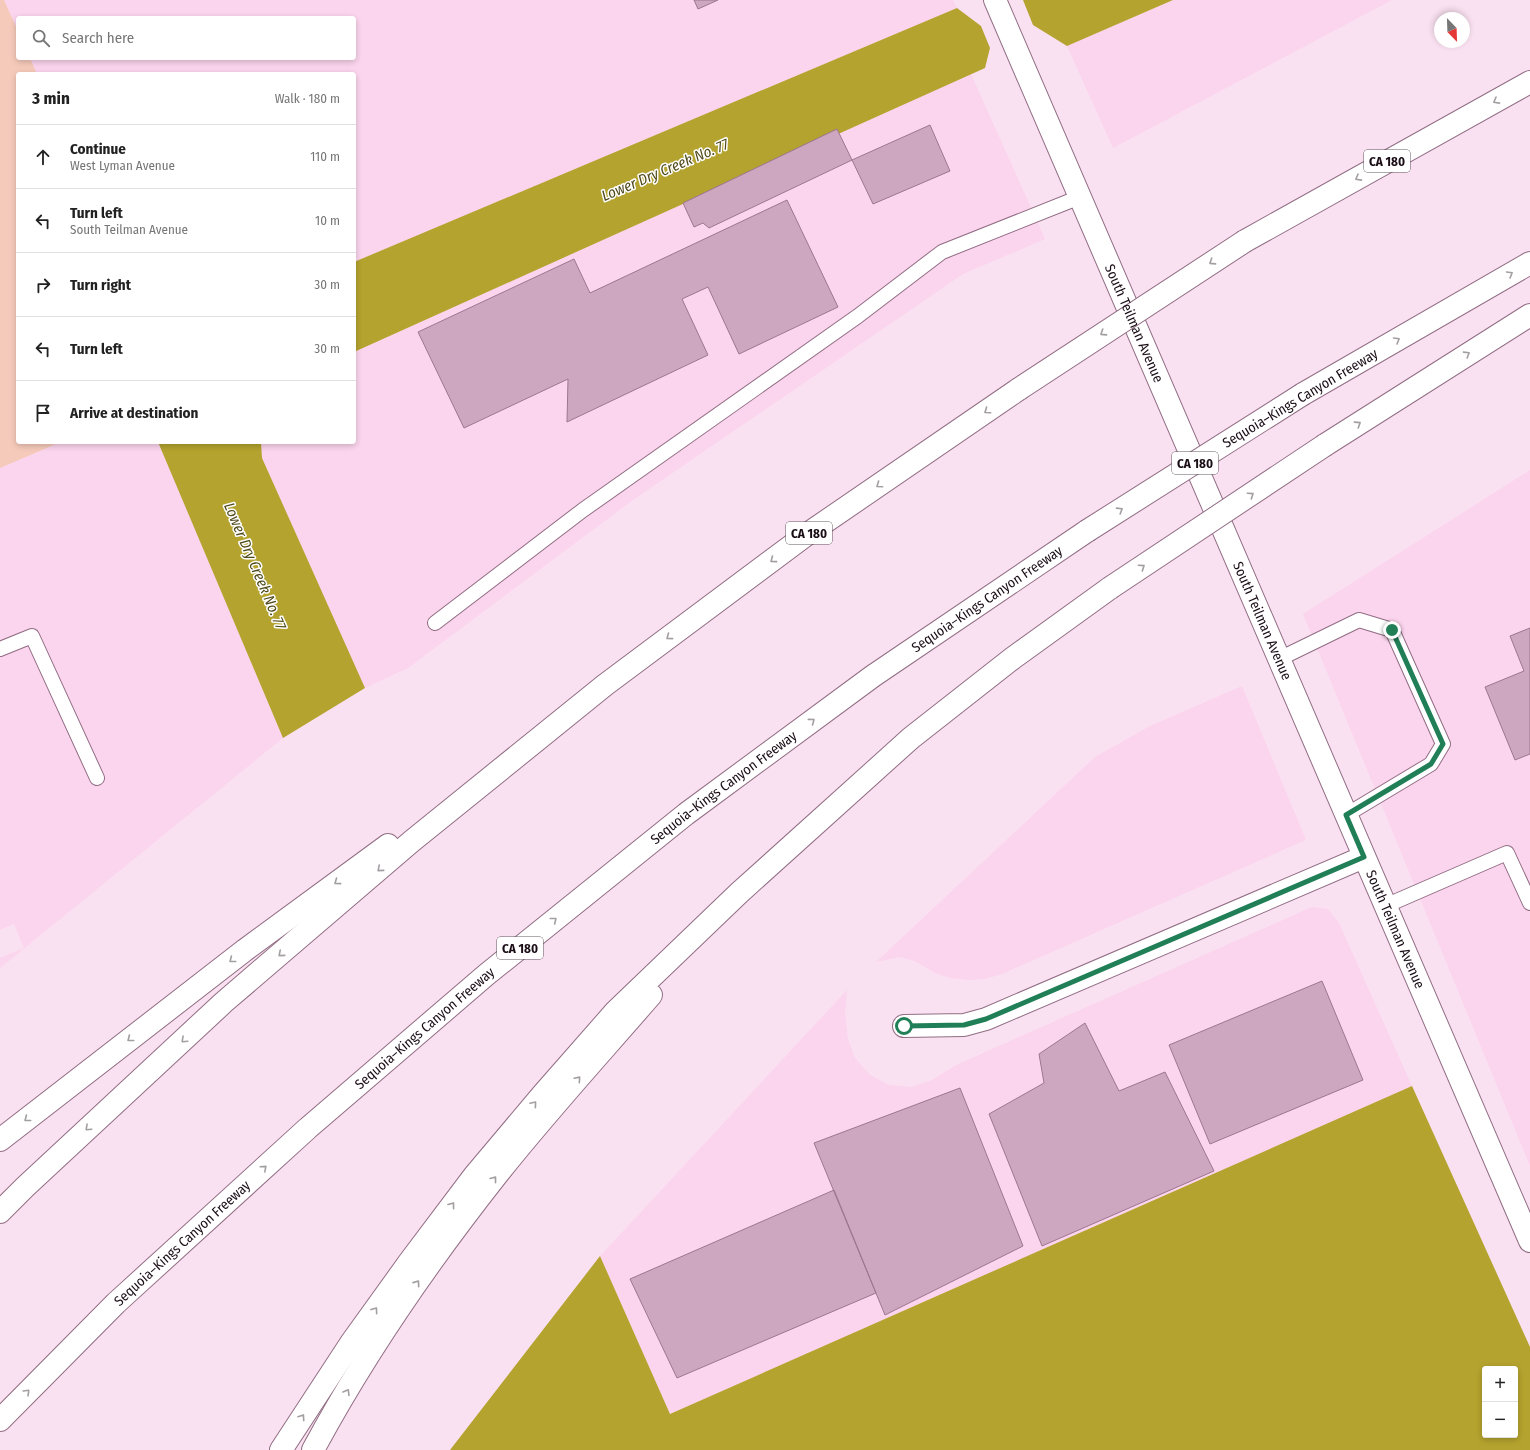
<!DOCTYPE html>
<html lang="en">
<head>
<meta charset="utf-8">
<style>
  body { margin:0; font-family:"Fira Sans Condensed",sans-serif; background:#f2f2f2; color:#222 }
  .controls { position:absolute; right:12px; bottom:12px; display:grid; overflow:hidden; border-radius:4px; box-shadow:0 2px 6px #0003 }
  .controls button { width:36px; height:36px; display:grid; place-items:center; padding:0; border:0; border-bottom:1px solid #e0e0e0; background:#fff; color:#222; font:20px sans-serif }
  .compass { position:absolute; left:1434px; top:12px; width:36px; height:36px; border-radius:50%; background:#fff; box-shadow:0 2px 6px #0003; rotate:157deg }
  .stop { position:absolute; width:12px; height:12px; margin:-9px; border:3px solid #207f57; border-radius:50%; background:#fff }
  .stop.end { background:#207f57; border-color:#fff; box-shadow:0 1px 4px #0008 }
  .list { margin:0; padding:0; list-style:none }
  h2 { display:flex; justify-content:space-between; align-items:center; height:52px; margin:0; padding:0 16px; font-size:17px }
  h2 small { font-size:13px; font-weight:400; color:#767676 }
  .list li { display:grid; grid-template-columns:26px 1fr auto; gap:12px; align-items:center; box-sizing:border-box; height:64px; padding:0 16px; border-top:1px solid #e0e0e0 }
  .list b { display:block; font-size:15px; white-space:nowrap }
  .list p { margin:0; font-size:13px; white-space:nowrap; color:#767676 }
  .list em { font-size:13px; font-style:normal; color:#767676 }
  .icon { flex:none; width:22px; height:22px; fill:none; stroke:currentColor; stroke-width:2; stroke-linecap:round; stroke-linejoin:round }
  .map { position:relative; flex:none; width:1530px; height:1450px; overflow:hidden }
  .search { position:absolute; background:#fff; box-shadow:0 2px 6px #0003; left:16px; top:16px; width:340px; height:44px; display:flex; align-items:center; gap:10px; box-sizing:border-box; padding:0 14px; border-radius:4px; color:#767676; font-size:15px }
  .panel { position:absolute; background:#fff; box-shadow:0 2px 6px #0003; left:16px; top:72px; width:340px; height:372px; border-radius:4px }
  .map>svg:first-child { display:block }
  .built { fill:#fbd4ed }
  .green { fill:#f6cabb }
  .water { fill:#b4a32e; fill-rule:evenodd }
  .building { fill:#cda6bf; stroke:#9c778f }
  .lines { fill:none; stroke-linecap:round; stroke-linejoin:round }
  .lane-casing { stroke:#916d84; stroke-width:16 }
  .street-casing { stroke:#916d84; stroke-width:24 }
  .highway-casing { stroke:#916d84; stroke-width:24 }
  .lane { stroke:#fff; stroke-width:14 }
  .street { stroke:#fff; stroke-width:22 }
  .highway { stroke:#fff; stroke-width:22 }
  .highway-bridge-casing { stroke:#916d84; stroke-width:24; stroke-linecap:butt }
  .highway-bridge { stroke:#fff; stroke-width:22 }
  .oneway { stroke:#a39ea2 }
  .route { stroke:#207f57; stroke-width:5 }
  .labels { text-anchor:middle; stroke-width:3; stroke-linejoin:round; paint-order:stroke }
  .shield { fill:#fff; stroke:#5f565c; stroke-width:1 }
  .shield-label { font-size:13px; font-weight:bold; fill:#1a0d16 }
  .street-label { font-size:14px; fill:#1a0d16; stroke:#fff }
  .water-label { font-size:15px; font-style:italic; fill:#50491b; stroke:#fff }
</style>
</head>
<body>
<div class="map">
<svg width="1530" height="1450" viewBox="0 0 1530 1450">
  <rect width="100%" height="100%" fill="#fae1f1"/>
  <path class="built" d="M4 0H953L957 8 354 262V74H37L30 58H354V18H18V31Z
    M1173 0H1392L1113 148 1067 46Z
    M971 74 1045 239 963 274 633 500 408 668 365 688 262 458 261 442H354V352Z
    M61 442H158L283 738 0 968V958L24 948 14 924 0 930V468Z
    M1530 470V1166L1303 614Z
    M1242 686 1306 840 1002 974 985 979 968 980 950 978 935 973 915 961 899 957 876 962 1095 757 1150 726Z
    M1312 907 1328 909 1339 923 1412 1086 670 1414 600 1256 847 990 845 1014 848 1039 855 1058 870 1075 889 1085 912 1087 932 1080 956 1065Z"/>
  <path class="green" d="M0 0H4L18 31V58H30L37 74H18V442H61L0 468Z"/>
  <path class="water" d="M1023 0H1173L1067 46 1033 25Z
    M957 8 981 26 990 48 985 68 354 352V262Z
    M158 442H261L262 458 365 688 283 738Z
    M1412 1086 1530 1347V1450H450L600 1256 670 1414ZM1485 1369H1515V1435H1485Z"/>
  <path class="building" d="M694 0H718L698 9Z
    M930 125 950 171 873 204 852 160Z
    M837 129 852 160 709 228 703 223 694 227 683 203Z
    M787 200 838 307 739 354 708 287 682 299 708 355 567 422 568 379 464 428 418 332 574 259 590 293Z
    M1530 628V754L1515 760 1485 687 1524 671 1510 636Z
    M1322 981 1363 1080 1210 1144 1169 1045Z
    M1085 1023 1119 1091 1165 1072 1214 1171 1042 1246 989 1114 1044 1083 1039 1054Z
    M960 1088 1023 1246 885 1315 814 1143Z
    M834 1190 876 1293 677 1378 630 1279Z"/>
  <g class="lines">
    <defs>
      <path id="lane" d="M435 623 583 510 858 316 942 252 1080 197
        M0 649 32 636 97 778
        M1279 659 1359 620 1392 630 1443 744 1431 764 1346 815
        M1385 906 1507 853 1530 903"/>
      <g id="street">
        <path id="s1" d="M995 0 1530 1241"/>
        <path d="M904 1026 964 1025 986 1019 1364 857"/>
      </g>
      <g id="highway">
        <path d="M1245 241 1530 82"/>
        <path d="M1303 394 1530 263"/>
        <path d="M1325 445 1530 315"/>
        <path d="M0 1140 245 950 388 845"/>
        <path d="M0 1212 25 1187 224 1002 412 841 605 685 806 535 1019 389"/>
        <path id="s2" d="M0 1420 116 1303 308 1128 486 975 686 814 873 676 1087 531"/>
        <path d="M281 1450 351 1343 410 1261 474 1176 543 1094 615 1012 739 893 911 738 1013 658 1110 588"/>
        <path d="M313 1450C364 1355 429 1261 496 1176 545 1114 599 1055 651 995"/>
      </g>
    </defs>
    <use href="#lane" class="lane-casing"/>
    <use href="#street" class="street-casing"/>
    <use href="#highway" class="highway-casing"/>
    <use href="#lane" class="lane"/>
    <use href="#street" class="street"/>
    <use href="#highway" class="highway"/>
    <defs>
      <path id="highway-bridge" d="M1019 389 1245 241
        M1087 531 1303 394
        M1110 588 1325 445"/>
    </defs>
    <use href="#highway-bridge" class="highway-bridge-casing"/>
    <use href="#highway-bridge" class="highway-bridge"/>
  </g>
  <defs><path id="oneway-chevron" d="M-2-3.5L2.5 0L-2 3.5" fill="none" stroke-width="1.6" stroke-linecap="round" stroke-linejoin="round"/></defs>
  <g class="oneway">
    <use href="#oneway-chevron" transform="translate(1496 101) rotate(151)"/>
    <use href="#oneway-chevron" transform="translate(1358 178) rotate(151)"/>
    <use href="#oneway-chevron" transform="translate(1212 262) rotate(147)"/>
    <use href="#oneway-chevron" transform="translate(1510 274) rotate(-30)"/>
    <use href="#oneway-chevron" transform="translate(1103 333) rotate(147)"/>
    <use href="#oneway-chevron" transform="translate(1397 340) rotate(-30)"/>
    <use href="#oneway-chevron" transform="translate(1467 354) rotate(-32)"/>
    <use href="#oneway-chevron" transform="translate(987 411) rotate(145)"/>
    <use href="#oneway-chevron" transform="translate(1358 424) rotate(-33)"/>
    <use href="#oneway-chevron" transform="translate(879 485) rotate(145)"/>
    <use href="#oneway-chevron" transform="translate(1251 495) rotate(-34)"/>
    <use href="#oneway-chevron" transform="translate(1120 510) rotate(-32)"/>
    <use href="#oneway-chevron" transform="translate(773 560) rotate(143)"/>
    <use href="#oneway-chevron" transform="translate(1142 567) rotate(-34)"/>
    <use href="#oneway-chevron" transform="translate(669 637) rotate(143)"/>
    <use href="#oneway-chevron" transform="translate(812 721) rotate(-37)"/>
    <use href="#oneway-chevron" transform="translate(380 869) rotate(139)"/>
    <use href="#oneway-chevron" transform="translate(337 882) rotate(144)"/>
    <use href="#oneway-chevron" transform="translate(554 920) rotate(-39)"/>
    <use href="#oneway-chevron" transform="translate(281 954) rotate(139)"/>
    <use href="#oneway-chevron" transform="translate(232 960) rotate(142)"/>
    <use href="#oneway-chevron" transform="translate(130 1039) rotate(142)"/>
    <use href="#oneway-chevron" transform="translate(184 1040) rotate(137)"/>
    <use href="#oneway-chevron" transform="translate(578 1079) rotate(-49)"/>
    <use href="#oneway-chevron" transform="translate(534 1104) rotate(-50)"/>
    <use href="#oneway-chevron" transform="translate(27 1119) rotate(142)"/>
    <use href="#oneway-chevron" transform="translate(88 1128) rotate(137)"/>
    <use href="#oneway-chevron" transform="translate(264 1168) rotate(-42)"/>
    <use href="#oneway-chevron" transform="translate(494 1179) rotate(-52)"/>
    <use href="#oneway-chevron" transform="translate(452 1205) rotate(-53)"/>
    <use href="#oneway-chevron" transform="translate(417 1283) rotate(-55)"/>
    <use href="#oneway-chevron" transform="translate(375 1310) rotate(-54)"/>
    <use href="#oneway-chevron" transform="translate(27 1392) rotate(-45)"/>
    <use href="#oneway-chevron" transform="translate(347 1392) rotate(-59)"/>
    <use href="#oneway-chevron" transform="translate(302 1417) rotate(-56)"/>
  </g>
  <g class="lines">
    <path class="route" d="M904 1026 964 1025 986 1019 1364 857 1346 815 1431 764 1443 744 1392 630"/>
  </g>
  <g class="labels">
    <g class="shield">
      <rect x="1364" y="150" width="46" height="22" rx="3"/>
      <rect x="1172" y="452" width="46" height="22" rx="3"/>
      <rect x="786" y="522" width="46" height="22" rx="3"/>
      <rect x="497" y="937" width="46" height="22" rx="3"/>
    </g>
    <g class="shield-label">
      <text x="1387" y="166">CA 180</text>
      <text x="1195" y="468">CA 180</text>
      <text x="809" y="538">CA 180</text>
      <text x="520" y="953">CA 180</text>
    </g>
    <g class="street-label">
      <text dy="5" stroke="none"><textPath href="#s1" startOffset="352">South Teilman Avenue</textPath></text>
      <text transform="translate(1300 398) rotate(-31)" y="5">Sequoia–Kings Canyon Freeway</text>
      <text dy="5" stroke="none"><textPath href="#s2" startOffset="1286">Sequoia–Kings Canyon Freeway</textPath></text>
      <text dy="5" stroke="none"><textPath href="#s1" startOffset="676">South Teilman Avenue</textPath></text>
      <text dy="5" stroke="none"><textPath href="#s2" startOffset="962">Sequoia–Kings Canyon Freeway</textPath></text>
      <text dy="5" stroke="none"><textPath href="#s1" startOffset="1012">South Teilman Avenue</textPath></text>
      <text dy="5" stroke="none"><textPath href="#s2" startOffset="578">Sequoia–Kings Canyon Freeway</textPath></text>
      <text dy="5" stroke="none"><textPath href="#s2" startOffset="254">Sequoia–Kings Canyon Freeway</textPath></text>
    </g>
    <g class="water-label">
      <text transform="translate(665 170) rotate(-23)" y="5">Lower Dry Creek No. 77</text>
      <text transform="translate(255 566) rotate(67)" y="5">Lower Dry Creek No. 77</text>
    </g>
  </g>
</svg>
<div class="controls">
<button>+</button>
<button>−</button>
</div>
<svg class="compass" viewBox="-18 -18 36 36"><path d="M0-13l5 13h-10z" fill="#e53935"/><path d="M0 13l5-13h-10z" fill="#767676"/></svg>
<div class="stop" style="left:904px;top:1026px"></div>
<div class="stop end" style="left:1392px;top:630px"></div>
<div class="search"><svg class="icon" aria-label="search" viewBox="0 0 24 24"><circle cx="10" cy="10" r="6"/><path d="M15 15l6 6"/></svg>Search here</div>
<section class="panel">
<h2>3 min<small>Walk · 180 m</small></h2>
<ul class="list">
<li><svg class="icon" aria-label="ahead" viewBox="0 0 24 24"><path d="M12 20V5M6 11l6-6 6 6"/></svg><div><b>Continue</b><p>West Lyman Avenue</p></div><em>110 m</em></li>
<li><svg class="icon" aria-label="left" viewBox="0 0 24 24"><path d="M17 20v-9H6M10 6l-5 5 5 5"/></svg><div><b>Turn left</b><p>South Teilman Avenue</p></div><em>10 m</em></li>
<li><svg class="icon" aria-label="right" viewBox="0 0 24 24"><path d="M7 20v-9h11M14 6l5 5-5 5"/></svg><div><b>Turn right</b></div><em>30 m</em></li>
<li><svg class="icon" aria-label="left" viewBox="0 0 24 24"><path d="M17 20v-9H6M10 6l-5 5 5 5"/></svg><div><b>Turn left</b></div><em>30 m</em></li>
<li><svg class="icon" aria-label="arrive" viewBox="0 0 24 24"><path d="M6 21V4h12l-3 4 3 4H6"/></svg><div><b>Arrive at destination</b></div></li>
</ul>
</section>
</div>
</body>
</html>
